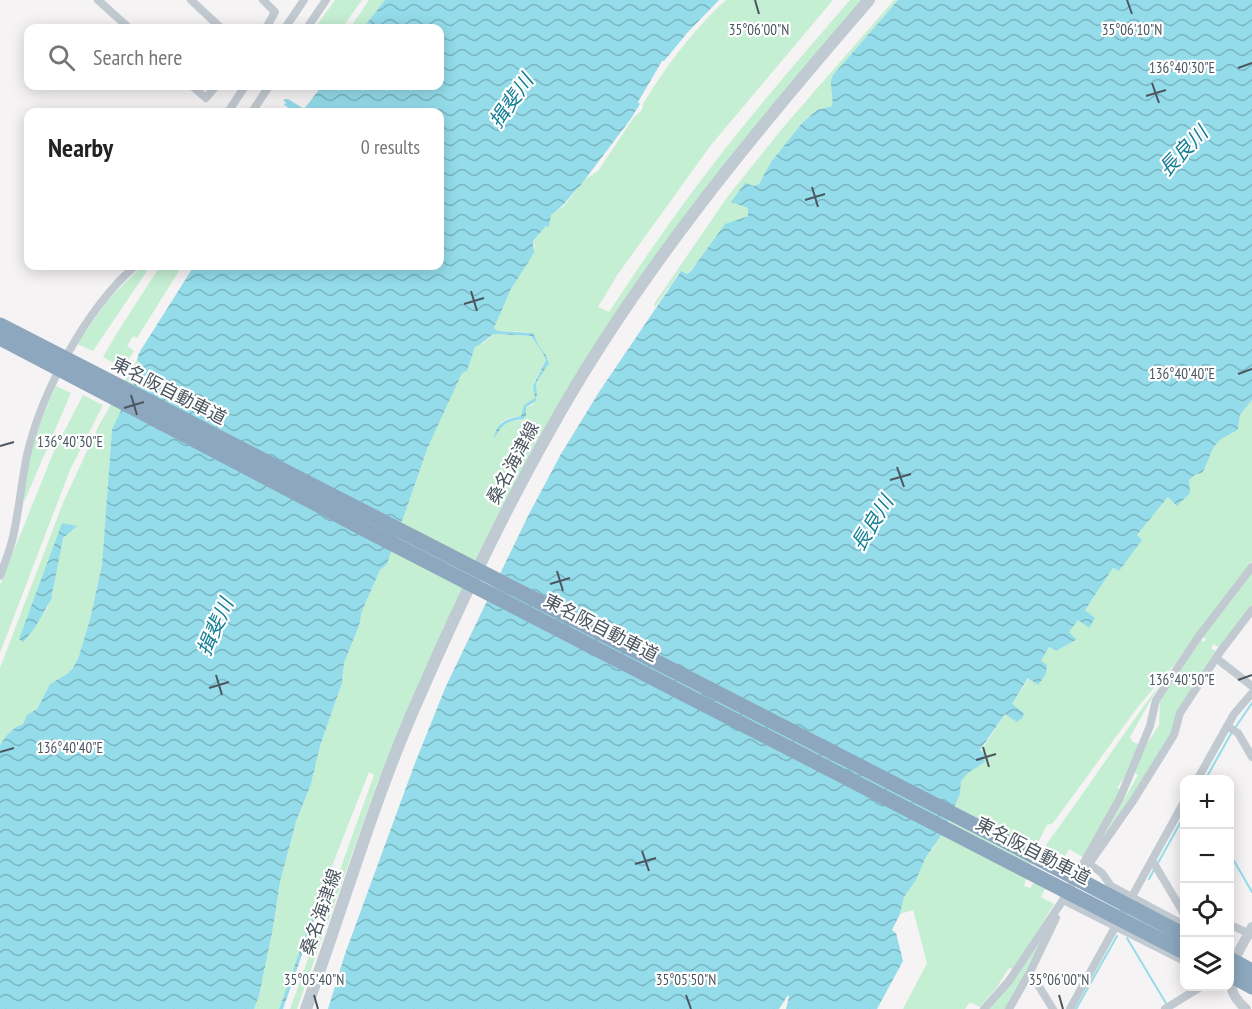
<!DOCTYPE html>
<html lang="en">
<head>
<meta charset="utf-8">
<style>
  body { margin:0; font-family:"PT Sans Narrow","Noto Sans JP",sans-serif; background:#f6f6f6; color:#222 }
  .controls { position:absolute; right:18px; bottom:18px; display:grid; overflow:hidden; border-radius:12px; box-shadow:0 3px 15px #0003 }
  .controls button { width:54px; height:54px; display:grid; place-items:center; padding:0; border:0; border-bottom:2px solid #e0e0e0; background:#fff; color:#222; font:30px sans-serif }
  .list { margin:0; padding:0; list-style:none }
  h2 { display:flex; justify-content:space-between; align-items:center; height:78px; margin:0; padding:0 24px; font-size:26px }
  h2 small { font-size:20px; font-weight:400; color:#767676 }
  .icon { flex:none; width:33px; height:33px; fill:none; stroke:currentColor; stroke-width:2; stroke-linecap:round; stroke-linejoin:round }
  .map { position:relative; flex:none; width:1252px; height:1009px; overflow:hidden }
  .search { position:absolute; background:#fff; box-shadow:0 3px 15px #0003; left:24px; top:24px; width:420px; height:66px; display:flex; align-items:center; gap:15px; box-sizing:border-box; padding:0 21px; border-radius:12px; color:#767676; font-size:22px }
  .panel { position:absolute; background:#fff; box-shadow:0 3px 15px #0003; left:24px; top:108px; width:420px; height:162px; border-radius:12px }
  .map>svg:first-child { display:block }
  .green { fill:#c5efd3; fill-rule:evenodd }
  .water { fill:url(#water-waves) }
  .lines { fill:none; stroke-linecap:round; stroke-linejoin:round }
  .stream { stroke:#94dcea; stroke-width:2 }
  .minor { stroke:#c2cad1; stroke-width:8 }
  .tertiary { stroke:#c2cad1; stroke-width:10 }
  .secondary { stroke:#c0cad3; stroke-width:12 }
  .motorway { stroke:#8da7be; stroke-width:15 }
  .ticks { fill:none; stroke:#4b5760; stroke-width:2 }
  .labels { text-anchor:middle; stroke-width:4.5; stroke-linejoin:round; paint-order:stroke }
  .street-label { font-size:18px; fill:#4b5760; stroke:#fff }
  .water-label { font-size:20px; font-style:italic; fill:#137f94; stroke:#fff }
  .ticks-label { font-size:15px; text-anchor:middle; fill:#4b5760; stroke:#fff; stroke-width:4.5; stroke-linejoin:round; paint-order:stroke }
</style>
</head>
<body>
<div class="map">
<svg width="1252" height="1009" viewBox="0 0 1252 1009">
  <defs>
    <pattern id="water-waves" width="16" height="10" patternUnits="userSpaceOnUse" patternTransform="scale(1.5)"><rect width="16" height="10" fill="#94dcea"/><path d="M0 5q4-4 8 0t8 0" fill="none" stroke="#7bb5c1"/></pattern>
  </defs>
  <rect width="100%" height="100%" fill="#f5f3f3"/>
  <path class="green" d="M335 0H362L342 28H315Z
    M369 0H385L363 28H350Z
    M726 0H833L711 145 618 274 598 307 609 312C644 259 679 208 718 158 760 104 805 52 850 0H864L785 91 572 385 383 775 379 778 297 1009H290L374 775 369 772 313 914 279 1009H254L259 996 273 928 280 882 296 822 311 784 320 746 342 683 344 663 359 626 362 611 380 570 387 563 428 447 462 372 467 371 475 346 484 343 494 334 531 336C536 344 543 351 546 360L534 383 535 399 532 402 526 403 521 416 509 418 500 423 498 433C503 422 510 421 522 420L526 414V407L533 405 537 394 536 383 549 360C545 351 536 344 535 336L528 332 498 331 494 328 511 289 535 246 533 241 546 226 551 215 564 206 584 180 598 171 634 117 642 110 643 104C668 64 691 32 726 0Z
    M894 0H898L833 75C828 84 835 96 832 106L817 110 802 123 771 162 759 184 731 202 748 208V216L738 219 687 274 680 272 655 307 654 304 728 196 786 124Z
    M142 266H149V268L93 351 77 344 108 300Z
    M160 266H182L137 338 133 336 127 346 134 351 123 368 103 357 117 333Z
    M137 360 140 363 139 373 112 429 102 565 90 619 79 656 73 668 67 674 50 684 37 709 26 718 23 724C12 728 7 734 0 745V668L63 503 100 423ZM62 524 63 538 55 569 53 593 47 609 38 620Z
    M56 386 71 393 24 502C20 473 43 414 56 386Z
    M83 395 103 405 70 470 0 653V585L54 451Z
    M1252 400V561L1174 665 1140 704 1053 823 1047 825 1038 843 1024 886 1030 888 1035 881 1046 887 1041 897 1054 904 1014 969 1009 968 997 987 980 1007 970 1002 965 1009H903L927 963 913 910 900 914 904 897 916 880 925 859 934 847 961 781 1029 678 1038 685 1047 670 1041 661 1049 647 1056 651 1074 641 1068 633 1078 619 1089 627 1084 611 1113 568 1118 571 1141 540 1137 535 1168 497 1189 483V480L1196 474 1202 473C1209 463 1207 465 1209 455 1210 445 1224 435 1233 434L1240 415Z
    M1252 573V605L1219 648 1214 644 1211 648 1217 652 1172 734 1133 799 1093 854 1138 775 1134 772 1145 747 1159 725 1160 701 1201 640 1204 642 1206 639 1203 637Z
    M1158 687 1130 737 1133 742 1139 744 1126 775 1117 788 1121 790 1083 857 1069 849 1065 856 1045 846C1084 794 1119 739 1158 687Z
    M1054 917 1006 1009H989Z"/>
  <path class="water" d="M385 0H719L688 32 664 61H662L638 102 640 104 630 120 580 186C569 196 565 206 551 215L549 227 546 226 533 241 534 253 511 289 494 328 498 331 532 333 535 336C537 347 547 352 549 363L536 383 537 394 535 402 526 407V416L523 419C506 421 502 425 494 439 496 422 506 419 521 416L524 405 535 398 533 386 546 360C543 351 536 344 531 336L494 334C487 338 483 344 475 347L467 371 462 373 428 447 387 564 380 570 362 611 359 626 344 663 342 683 320 746 311 784 296 822 280 882 273 928 259 996 254 1009H0V745C7 734 12 728 23 724L27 715 37 709 50 684 67 674 73 668 79 656 90 619 102 565 112 429 139 373 140 363 137 360 139 353 194 266H440V112H296L284 105 286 102 283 100 288 99 304 109 322 86H440V28H363Z
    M898 0H1252V400L1240 415 1238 429C1231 436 1226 434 1218 442 1208 452 1210 462 1202 473L1196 474 1189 480 1190 493 1177 506 1168 497 1137 535 1142 540 1119 571 1113 568 1085 610 1095 618 1089 628 1078 620 1069 632 1076 639 1074 641 1056 651 1049 647 1041 661 1047 665 1046 674 1038 685 1028 678 1012 704 1024 713 1022 718 1017 722 1005 714 980 750 984 754 985 762 968 773 961 781 960 794 942 834 925 859 916 880 904 897 900 914 892 930 896 933 903 961 877 1009H786L789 997 788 995 779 1009H328L345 954 415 763 446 686 529 514 561 454 599 392 681 271 687 274 691 271 725 224 748 216V208L731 202 745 183 754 186 759 184 771 162 802 123 817 110 832 106C834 96 828 84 833 75Z
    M62 523 77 526 63 538 51 600 34 629 23 642 19 639Z
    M334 863 283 1009H279L313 914Z"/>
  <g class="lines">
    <path class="stream" d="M1235 728 1252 703
      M1205 780 1232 732
      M1230 854 1252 892
      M1158 863 1184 816
      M1149 879 1155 868
      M1127 938 1167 1005
      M1076 1009 1117 936"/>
    <path class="minor" d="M98 0 129 28
      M191 0 221 28
      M263 0 275 12 266 28
      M285 28 304 0
      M307 28 326 0
      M192 86 206 98 216 86
      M228 112 245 86
      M252 112 269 86
      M0 576C4 565 9 553 12 541 19 513 21 484 27 455 42 391 86 309 135 266
      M1216 658 1252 686
      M1227 726 1238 733 1252 757
      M1197 780 1234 714 1252 693
      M1152 860 1184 914
      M1085 861 1089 864 1133 801 1174 735 1180 713 1220 652 1252 610
      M1089 864 1102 873 1111 886 1184 925
      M1063 900 1184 961
      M1230 928 1233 926 1252 935
      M1030 972 1053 1009
      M984 1009 1009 981 1063 900 1120 798 1150 726 1156 700 1199 636 1252 567
      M1009 1009 1030 972 1056 918
      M1070 1009 1184 802
      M1165 1009 1202 986"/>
    <path class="tertiary" d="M1246 1009C1214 982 1238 955 1252 927"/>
    <path class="secondary" d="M306 1009C344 905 374 797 420 695 459 606 501 517 549 432 636 275 752 135 869 0"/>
    <path class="motorway" d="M0 325 988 832 1184 935
      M0 338 366 530 1184 952
      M1230 959 1252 971
      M1230 975 1252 987"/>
  </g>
  <path class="ticks" d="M755 0 759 14M1127 0 1132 14M1238 68 1252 63M1152 83 1159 103M1146 96 1166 90M812 187 818 207M805 200 825 194M471 291 477 311M464 304 484 298M1238 374 1252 369M131 395 137 415M124 408 144 402M0 446 14 442M897 467 904 487M890 480 911 474M557 571 563 591M550 584 570 578M216 675 222 695M1238 680 1252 675M209 688 229 682M983 747 989 767M0 752 14 748M976 760 996 754M642 851 649 871M635 864 656 858M314 995 318 1009M686 995 691 1009M1059 995 1063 1009"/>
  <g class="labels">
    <g class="street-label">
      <text transform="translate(169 391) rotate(27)" y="6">東名阪自動車道</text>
      <text transform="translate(513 463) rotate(-62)" y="6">桑名海津線</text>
      <text transform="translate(601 628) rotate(27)" y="6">東名阪自動車道</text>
      <text transform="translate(1033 851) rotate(27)" y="6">東名阪自動車道</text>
      <text transform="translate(321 912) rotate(-71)" y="6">桑名海津線</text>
    </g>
    <g class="water-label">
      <text transform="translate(511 101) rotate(-55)" y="7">揖斐川</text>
      <text transform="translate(1183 151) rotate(-46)" y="7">長良川</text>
      <text transform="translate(872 523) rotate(-58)" y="7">長良川</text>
      <text transform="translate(215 627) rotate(-66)" y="7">揖斐川</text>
    </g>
  </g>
  <g class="ticks-label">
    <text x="759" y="35">35°06'00"N</text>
    <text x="1132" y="35">35°06'10"N</text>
    <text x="1182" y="73">136°40'30"E</text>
    <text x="1182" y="379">136°40'40"E</text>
    <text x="70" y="447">136°40'30"E</text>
    <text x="1182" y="685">136°40'50"E</text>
    <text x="70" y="753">136°40'40"E</text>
    <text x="314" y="985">35°05'40"N</text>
    <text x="686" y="985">35°05'50"N</text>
    <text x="1059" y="985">35°06'00"N</text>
  </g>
</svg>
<div class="controls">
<button>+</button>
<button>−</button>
<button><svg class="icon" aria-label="locate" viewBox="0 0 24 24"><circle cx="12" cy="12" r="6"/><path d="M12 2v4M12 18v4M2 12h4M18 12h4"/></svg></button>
<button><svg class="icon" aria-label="layers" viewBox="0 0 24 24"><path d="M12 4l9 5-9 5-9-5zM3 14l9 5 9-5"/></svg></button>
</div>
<div class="search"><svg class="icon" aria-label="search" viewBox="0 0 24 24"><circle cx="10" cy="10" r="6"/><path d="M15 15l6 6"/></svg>Search here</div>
<section class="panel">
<h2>Nearby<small>0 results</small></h2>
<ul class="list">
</ul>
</section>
</div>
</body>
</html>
